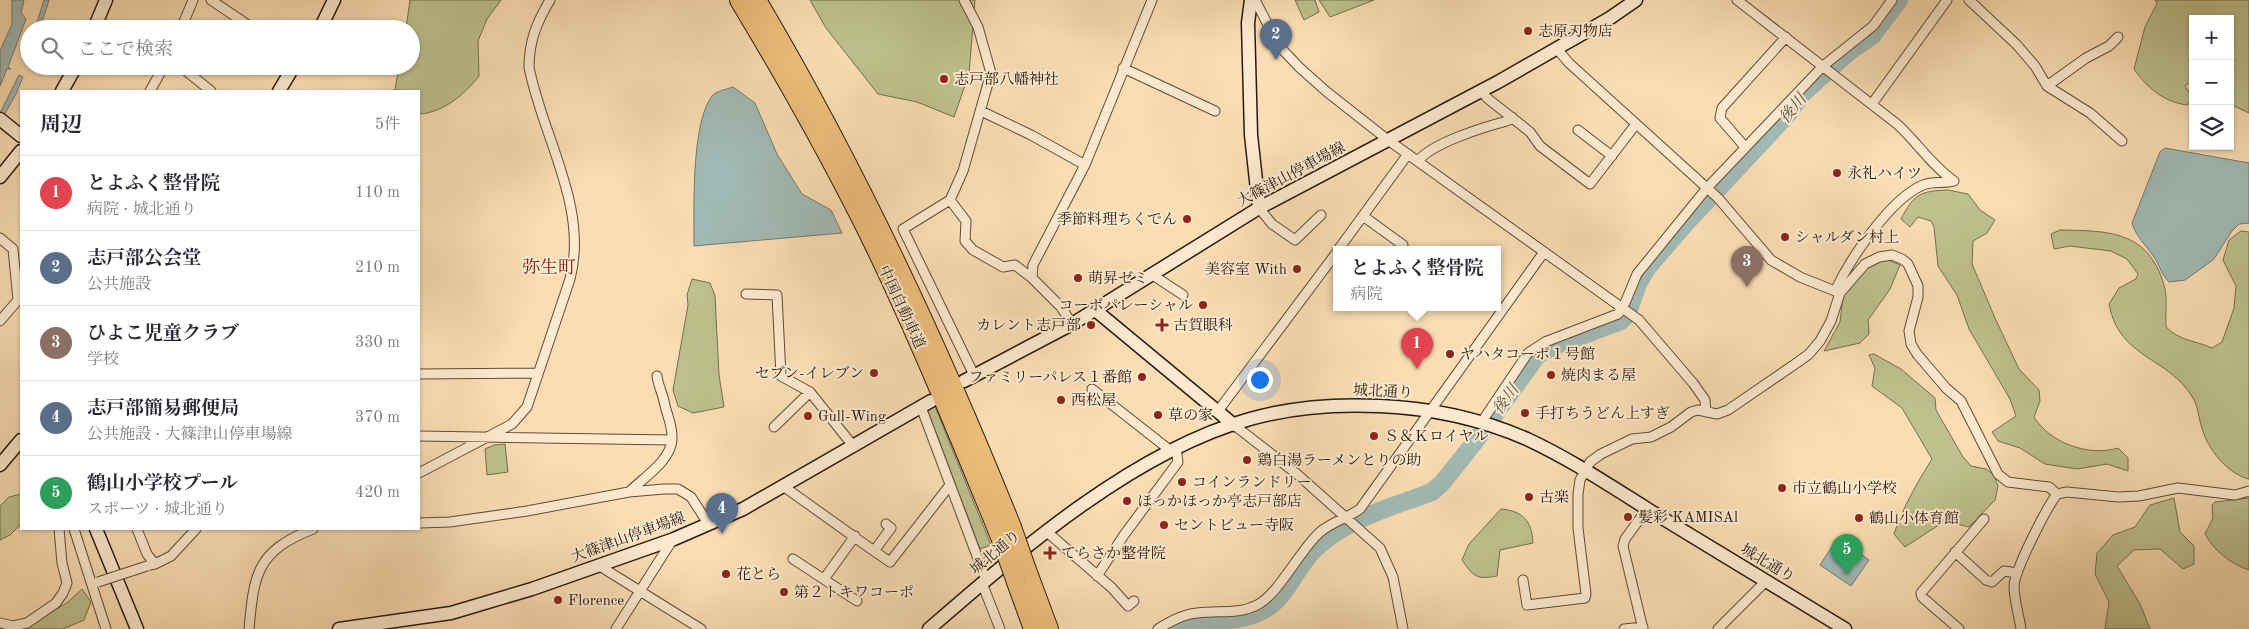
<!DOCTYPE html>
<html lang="ja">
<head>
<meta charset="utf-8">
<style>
  body { margin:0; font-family:"Old Standard TT","Noto Serif JP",serif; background:#f7f7f7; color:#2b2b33 }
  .controls { position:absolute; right:15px; top:15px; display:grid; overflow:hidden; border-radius:0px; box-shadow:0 1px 4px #0004 }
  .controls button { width:45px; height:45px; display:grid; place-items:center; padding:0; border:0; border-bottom:1px solid #e1e1e2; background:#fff; color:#2b2b33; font:25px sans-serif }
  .you { position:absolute; left:1259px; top:379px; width:18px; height:18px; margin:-12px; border:4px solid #fff; border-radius:50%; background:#1a73e8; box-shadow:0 0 0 8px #1a73e833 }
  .badge { display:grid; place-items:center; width:32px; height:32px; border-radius:50%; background:#8f2418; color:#fff; font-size:16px; font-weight:700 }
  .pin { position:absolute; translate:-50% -41px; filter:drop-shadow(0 1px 2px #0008) }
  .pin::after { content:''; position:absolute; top:26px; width:18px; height:15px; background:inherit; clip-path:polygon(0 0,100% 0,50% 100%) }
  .popup { position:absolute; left:1333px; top:246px; width:168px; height:65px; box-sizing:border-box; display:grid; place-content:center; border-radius:0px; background:#fff; filter:drop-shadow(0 1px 4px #0005); font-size:16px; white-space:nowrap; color:#7c7c81 }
  .popup b { font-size:19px; color:#2b2b33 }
  .popup::after { content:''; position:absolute; left:50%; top:100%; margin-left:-10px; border:10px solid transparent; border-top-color:#fff }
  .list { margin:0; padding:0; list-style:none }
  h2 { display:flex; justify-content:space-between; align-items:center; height:65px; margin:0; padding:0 20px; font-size:21px }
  h2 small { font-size:16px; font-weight:400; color:#7c7c81 }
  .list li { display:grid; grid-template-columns:32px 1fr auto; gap:15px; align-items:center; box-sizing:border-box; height:75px; padding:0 20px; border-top:1px solid #e1e1e2 }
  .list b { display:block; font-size:19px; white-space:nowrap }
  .list p { margin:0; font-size:16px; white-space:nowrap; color:#7c7c81 }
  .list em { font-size:16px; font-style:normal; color:#7c7c81 }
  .icon { flex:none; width:28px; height:28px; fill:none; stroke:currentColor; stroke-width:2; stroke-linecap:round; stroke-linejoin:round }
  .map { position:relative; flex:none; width:2249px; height:629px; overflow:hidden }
  .search { position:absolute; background:#fff; box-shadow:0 1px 4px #0004; left:20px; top:20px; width:400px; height:55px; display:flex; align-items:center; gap:12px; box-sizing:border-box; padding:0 18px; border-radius:28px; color:#7c7c81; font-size:19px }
  .panel { position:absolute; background:#fff; box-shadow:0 1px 4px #0004; left:20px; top:90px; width:400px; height:440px; border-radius:0px }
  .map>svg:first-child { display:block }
  .green { fill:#bdc18e; stroke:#746e50 }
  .water { fill:#a1bab5; stroke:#727a73 }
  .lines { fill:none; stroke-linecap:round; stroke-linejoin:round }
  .river { stroke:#a1bab5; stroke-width:18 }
  .street-casing { stroke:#5f4b3a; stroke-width:11 }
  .secondary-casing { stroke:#2b1a11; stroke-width:15 }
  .highway-casing { stroke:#2b1a11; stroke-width:20 }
  .street { stroke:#fce9ce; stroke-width:9 }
  .secondary { stroke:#fce9ce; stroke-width:12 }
  .highway { stroke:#edbe7a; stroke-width:18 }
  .street-bridge-casing { stroke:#5f4b3a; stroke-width:11; stroke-linecap:butt }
  .highway-bridge-casing { stroke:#2b1a11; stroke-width:20; stroke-linecap:butt }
  .street-bridge { stroke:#fce9ce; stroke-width:9 }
  .highway-bridge { stroke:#edbe7a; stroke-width:18 }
  .poi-dot { fill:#8f2418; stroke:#fce9ce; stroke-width:2 }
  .labels { text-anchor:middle; stroke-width:4; stroke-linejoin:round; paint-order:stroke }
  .poi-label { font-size:15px; fill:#2b1a11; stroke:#fce9ce; text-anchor:start }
  .street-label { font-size:15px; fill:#2b1a11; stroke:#fce9ce }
  .water-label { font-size:16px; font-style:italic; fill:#54524a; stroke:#fce9ce }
  .quarter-label { font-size:18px; fill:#7a1f14; stroke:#fce9ce }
</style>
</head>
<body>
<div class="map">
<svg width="2249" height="629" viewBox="0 0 2249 629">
  <rect width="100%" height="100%" fill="#faddb3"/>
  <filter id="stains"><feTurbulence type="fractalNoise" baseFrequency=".004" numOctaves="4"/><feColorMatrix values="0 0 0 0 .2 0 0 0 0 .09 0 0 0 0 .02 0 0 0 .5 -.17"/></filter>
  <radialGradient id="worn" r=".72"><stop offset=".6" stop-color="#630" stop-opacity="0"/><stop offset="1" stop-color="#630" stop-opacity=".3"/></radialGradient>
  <path class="green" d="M410 0H501L487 19 478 41 479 76C465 94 443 113 419 114V91L395 90 399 66H411V29H406Z
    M810 0H975L969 74 954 117 917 102 878 94 826 28Z
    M1295 0H1315L1319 12 1304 20Z
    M1319 0H1374L1330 17Z
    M2155 0H2249V113L2230 104V19H2193V80L2185 86 2193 98 2187 105C2164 102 2147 88 2134 69L2145 27 2157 3Z
    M1948 190 1968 194 1980 210 1995 220 1987 233 1973 241 1972 264 1995 318 2019 369 2039 390 2040 401 2034 417C2050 443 2089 457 2118 448L2128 458V471L2107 464 2077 469 2045 464 2020 448 1998 441 1992 432 2016 416 2010 399 1969 329 1957 295 1938 266 1934 227 1931 221 1918 217 1910 227 1901 219C1914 194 1920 191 1948 190Z
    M2060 230C2108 231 2148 230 2164 285 2168 297 2165 314 2166 327 2180 341 2194 340 2212 348L2222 342 2234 308 2236 286 2223 260 2229 240 2241 231 2249 232V479C2230 475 2210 452 2204 434 2199 423 2199 408 2193 398 2168 356 2119 359 2109 304L2119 288 2136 279 2138 274 2127 259 2111 251 2070 246 2054 249 2051 234Z
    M1886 259 1900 265 1890 289 1868 320 1869 334 1860 343 1824 351 1840 322 1843 297 1847 291 1868 266Z
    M692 279 710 283 715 296 719 375 724 407 693 413 678 406 673 390 688 305 687 295Z
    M1874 354 1901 369 1935 398 1936 410 1963 457 1971 466 1986 469 1994 475 1998 486 1995 500 1969 527 1945 521 1905 547 1894 534C1903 507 1917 483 1932 459L1902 408 1872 386 1875 368 1869 355Z
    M934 404 991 545 980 549 927 409Z
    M505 444 508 472 487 475 485 449 494 445Z
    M21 494V524L10 535 0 540V506L9 497Z
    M2174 498 2180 532 2194 546V564L2183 569 2160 549 2134 550 2117 566 2140 604 2150 629H2105L2109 602 2095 574 2097 553 2113 535 2135 527 2150 505Z
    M2249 498V570C2231 564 2214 551 2205 534L2213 518 2212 505 2215 502Z
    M1501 509C1523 511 1532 521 1533 543L1500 550 1497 576C1476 580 1473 576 1462 560L1469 544Z
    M82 589 91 602 84 620 63 629H24L68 602Z"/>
  <path class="water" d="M12 0H24L21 13 26 19 8 67 11 69H7L0 86V51L12 24Z
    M44 0H49L40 29H35Z
    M19 75 23 77 16 94 0 122V113Z
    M733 87 755 103 777 154 802 194 831 210 842 233 694 246C694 211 691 123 712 96 716 91 727 89 733 87Z
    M2165 148 2249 163V223L2239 224 2232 231 2214 259 2206 265 2185 280 2169 282C2161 274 2160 266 2154 257 2146 245 2136 237 2132 223L2160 152Z
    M1851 547 1869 560 1851 586 1820 565 1831 548 1844 557Z"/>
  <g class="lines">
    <path class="river" d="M1173 629C1201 617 1234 626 1262 611 1287 599 1296 566 1316 548 1348 518 1392 507 1432 492L1442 483 1474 443 1537 356 1554 346 1621 321 1627 315 1638 284 1648 267 1686 223 1788 114 1802 94 1850 51 1872 36 1899 0"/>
    <defs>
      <path id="street" d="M211 0 254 29
        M1255 0 1279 46 1300 68 1327 92 1388 140 1639 320 1693 383 1705 400 1706 412
        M1737 0 1897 124C1917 142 1932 166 1954 181
        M1969 0 2017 45 2035 66 2047 86 2090 113 2122 141
        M181 29 193 0
        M1557 49 1569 63 1718 198 1771 260 1800 277 1840 293
        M180 66 211 91
        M1123 68 1215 111
        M2047 86 2086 58 2109 46 2118 37
        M1481 90 1487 98 1530 132 1540 146 1590 184 1636 124
        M150 91 164 66
        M1872 104 1947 0
        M981 111 1031 135 1085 165
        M1578 130 1612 156
        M1745 147 1720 118 1722 108 1786 37
        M1418 161C1432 143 1484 127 1507 121L1512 117
        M950 200 963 171 991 73 978 27 964 0
        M1259 208 1272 224 1295 240 1321 215
        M1363 216 1403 245
        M0 238 13 249 18 300 0 321
        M1338 250 1408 154
        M1151 274 1183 295
        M1835 291C1850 259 1890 199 1923 185 1933 181 1944 184 1954 181
        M746 294 777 295 781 376 810 392
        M1072 324 1061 307 1032 278 1033 265 1085 165 1152 0
        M419 374 538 373
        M974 375 903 229 950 200 966 221 965 241 973 250 1003 267 1015 265 1032 278
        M1092 389 1171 451
        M921 407 986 580
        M1218 411 1337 252
        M1481 423 1528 353 1545 342 1618 314 1625 303 1637 274 1707 188 1823 66 1873 26 1892 0
        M1234 425 1297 474 1380 548 1393 577 1403 629
        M774 427 810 392 854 447
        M419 436 672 440
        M419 473 512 424 527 407 570 279C589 207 542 136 529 67 529 41 537 22 550 0
        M783 486 874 551 891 528 886 524
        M629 492C643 478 671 461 672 439 673 426 666 413 664 401 662 392 658 385 657 376
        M419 523 450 522 527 511 629 492 664 489H678L691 497 709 525
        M74 529 106 629
        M137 529 147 554 155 564 150 565
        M1047 532 1112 588 1128 606 1134 601
        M874 551 890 562 950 485
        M1955 552 1986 580 1992 582 2004 571 2017 573
        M793 559 857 601
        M155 564 171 556 196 529
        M598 565 701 629
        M1097 576 1124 535 1178 462 1176 448
        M824 579 855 536
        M1523 580 1527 605 1585 598 1586 594 1578 528V494L1580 480 1590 462 1601 454 1632 439 1651 437 1671 427 1691 412 1698 410 1717 414 1728 410 1798 362 1809 354 1820 341 1831 321 1840 293 1865 264 1879 257 1892 255 1902 259 1908 264 1918 286V297L1909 331 1911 344 1917 354 1946 388 1961 401 1998 474 2008 482 2049 487 2057 494
        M982 583 1000 629
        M0 623 13 626 27 623 56 603 63 593 67 583 62 563 59 529
        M249 629C254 573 257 551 313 529
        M616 629 673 539
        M1158 629C1169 622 1183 614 1197 613 1218 610 1238 615 1257 605 1279 594 1299 551 1320 532 1332 522 1347 518 1360 509L1544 252
        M1624 629 1643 627
        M1643 629 1623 546 1625 539 1647 509
        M1718 629 1766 581
        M1959 629 1922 597 1921 593 1984 519
        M2021 629C2019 615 2014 600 2014 586 2015 569 2046 509 2057 494L2067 492 2118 497 2139 496 2178 488 2235 495 2249 491"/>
      <path id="secondary" d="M1251 0 1248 23 1251 135 1259 208
        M94 29 106 0
        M320 29 334 0
        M62 91 76 66
        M279 91 294 66
        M0 119 21 136
        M0 177 21 151
        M1094 309 1234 425
        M964 381 1072 324 1259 208 1498 82 1610 18 1636 0
        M0 465 21 440
        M96 529 137 629
        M339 629 451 613 532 589 674 539 743 509 931 401
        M929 629C1019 551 1134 451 1250 419 1292 407 1337 404 1380 406 1430 408 1481 419 1527 439 1570 459 1609 485 1649 510 1714 550 1780 589 1845 629"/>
      <path id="highway" d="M739 0C787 80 833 161 874 245 920 341 960 439 1000 537
        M757 0C857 169 939 345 1012 527
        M1027 570 1049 629
        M1016 582 1033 629"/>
    </defs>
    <use href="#street" class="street-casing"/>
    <use href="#secondary" class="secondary-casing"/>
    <use href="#highway" class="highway-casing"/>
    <use href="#street" class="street"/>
    <use href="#secondary" class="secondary"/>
    <use href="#highway" class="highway"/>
    <defs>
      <path id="street-bridge" d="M98 582 147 566"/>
      <path id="highway-bridge" d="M1012 527 1027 570
        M1000 537 1016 582"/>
    </defs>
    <use href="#street-bridge" class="street-bridge-casing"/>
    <use href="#highway-bridge" class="highway-bridge-casing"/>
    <use href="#street-bridge" class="street-bridge"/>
    <use href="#highway-bridge" class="highway-bridge"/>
  </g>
  <g class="poi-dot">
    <circle cx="1528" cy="31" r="5"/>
    <circle cx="944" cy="79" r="5"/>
    <circle cx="1837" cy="173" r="5"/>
    <circle cx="1187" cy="219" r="5"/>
    <circle cx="1785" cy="237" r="5"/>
    <circle cx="1297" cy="269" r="5"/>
    <circle cx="1078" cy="278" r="5"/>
    <circle cx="1203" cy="305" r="5"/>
    <circle cx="1091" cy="325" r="5"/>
    <path d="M1159.5 317.5h5v5h5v5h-5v5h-5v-5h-5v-5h5z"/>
    <circle cx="1450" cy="354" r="5"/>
    <circle cx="874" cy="373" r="5"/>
    <circle cx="1551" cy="375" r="5"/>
    <circle cx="1142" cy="377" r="5"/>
    <circle cx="1061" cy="400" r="5"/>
    <circle cx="1525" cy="413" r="5"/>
    <circle cx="1158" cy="415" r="5"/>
    <circle cx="808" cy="416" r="5"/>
    <circle cx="1374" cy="436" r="5"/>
    <circle cx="1247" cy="460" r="5"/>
    <circle cx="1182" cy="482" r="5"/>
    <circle cx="1782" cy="488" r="5"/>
    <circle cx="1529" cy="497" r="5"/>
    <circle cx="1127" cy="501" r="5"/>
    <circle cx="1628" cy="517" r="5"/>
    <circle cx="1859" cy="518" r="5"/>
    <circle cx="1164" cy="525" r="5"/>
    <path d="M1047.5 545.5h5v5h5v5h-5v5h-5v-5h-5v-5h5z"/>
    <circle cx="726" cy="574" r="5"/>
    <circle cx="784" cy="592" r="5"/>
    <circle cx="558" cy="600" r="5"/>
  </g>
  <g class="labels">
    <g class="poi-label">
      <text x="1538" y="36">志原刃物店</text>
      <text x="954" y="84">志戸部八幡神社</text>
      <text x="1847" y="178">永礼ハイツ</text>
      <text x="1177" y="224" text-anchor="end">季節料理ちくでん</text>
      <text x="1795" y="242">シャルダン村上</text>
      <text x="1287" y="274" text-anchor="end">美容室 With</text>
      <text x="1088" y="283">萌昇ゼミ</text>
      <text x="1193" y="310" text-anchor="end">コーポパレーシャル</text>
      <text x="1081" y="330" text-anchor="end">カレント志戸部</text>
      <text x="1173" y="330">古賀眼科</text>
      <text x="1460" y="359">ヤハタコーポ１号館</text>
      <text x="864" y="378" text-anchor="end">セブン-イレブン</text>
      <text x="1561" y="380">焼肉まる屋</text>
      <text x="1132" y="382" text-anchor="end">ファミリーパレス１番館</text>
      <text x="1071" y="405">西松屋</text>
      <text x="1535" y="418">手打ちうどん上すぎ</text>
      <text x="1168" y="420">草の家</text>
      <text x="818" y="421">Gull-Wing</text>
      <text x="1384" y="441">Ｓ＆Ｋロイヤル</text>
      <text x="1257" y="465">鶏白湯ラーメンとりの助</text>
      <text x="1192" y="487">コインランドリー</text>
      <text x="1792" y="493">市立鶴山小学校</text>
      <text x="1539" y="502">古楽</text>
      <text x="1137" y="506">ほっかほっか亭志戸部店</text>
      <text x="1638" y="522">髪彩 KAMISAl</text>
      <text x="1869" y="523">鶴山小体育館</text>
      <text x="1174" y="530">セントビュー寺阪</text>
      <text x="1061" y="558">てらさか整骨院</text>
      <text x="736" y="579">花とら</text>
      <text x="794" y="597">第２トキワコーポ</text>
      <text x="568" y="605">Florence</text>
    </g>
    <g class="street-label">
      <text transform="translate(1291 174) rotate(-28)" y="5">大篠津山停車場線</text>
      <text transform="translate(902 307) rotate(65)" y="5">中国自動車道</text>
      <text transform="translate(1383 391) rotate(3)" y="5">城北通り</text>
      <text transform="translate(628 537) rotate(-20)" y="5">大篠津山停車場線</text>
      <text transform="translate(995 552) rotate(-40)" y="5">城北通り</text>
      <text transform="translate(1768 563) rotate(31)" y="5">城北通り</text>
    </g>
    <g class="water-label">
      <text transform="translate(1792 108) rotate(-51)" y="6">後川</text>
      <text transform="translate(1505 399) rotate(-54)" y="6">後川</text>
    </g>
    <g class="quarter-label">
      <text x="549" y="273">弥生町</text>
    </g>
  </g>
  <rect width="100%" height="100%" filter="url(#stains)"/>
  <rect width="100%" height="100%" fill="url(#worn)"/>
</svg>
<div class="controls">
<button>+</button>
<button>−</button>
<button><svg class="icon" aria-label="layers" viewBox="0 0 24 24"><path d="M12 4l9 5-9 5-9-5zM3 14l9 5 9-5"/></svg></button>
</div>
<div class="you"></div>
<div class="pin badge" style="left:1417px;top:369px;background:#e0444e">1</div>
<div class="popup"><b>とよふく整骨院</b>病院</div>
<div class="pin badge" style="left:1276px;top:60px;background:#5c6f8a">2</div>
<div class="pin badge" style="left:1747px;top:287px;background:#8d6e63">3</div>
<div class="pin badge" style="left:722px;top:534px;background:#5c6f8a">4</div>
<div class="pin badge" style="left:1847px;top:575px;background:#2e9e5b">5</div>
<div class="search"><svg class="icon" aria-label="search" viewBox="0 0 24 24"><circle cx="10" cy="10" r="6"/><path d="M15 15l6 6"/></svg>ここで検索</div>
<section class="panel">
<h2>周辺<small>5件</small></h2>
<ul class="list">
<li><span class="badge" style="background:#e0444e">1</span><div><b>とよふく整骨院</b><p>病院 · 城北通り</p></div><em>110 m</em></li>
<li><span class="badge" style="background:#5c6f8a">2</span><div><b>志戸部公会堂</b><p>公共施設</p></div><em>210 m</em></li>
<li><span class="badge" style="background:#8d6e63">3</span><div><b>ひよこ児童クラブ</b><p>学校</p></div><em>330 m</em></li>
<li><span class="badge" style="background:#5c6f8a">4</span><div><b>志戸部簡易郵便局</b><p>公共施設 · 大篠津山停車場線</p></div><em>370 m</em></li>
<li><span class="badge" style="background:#2e9e5b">5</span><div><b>鶴山小学校プール</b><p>スポーツ · 城北通り</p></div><em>420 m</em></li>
</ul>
</section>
</div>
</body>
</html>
